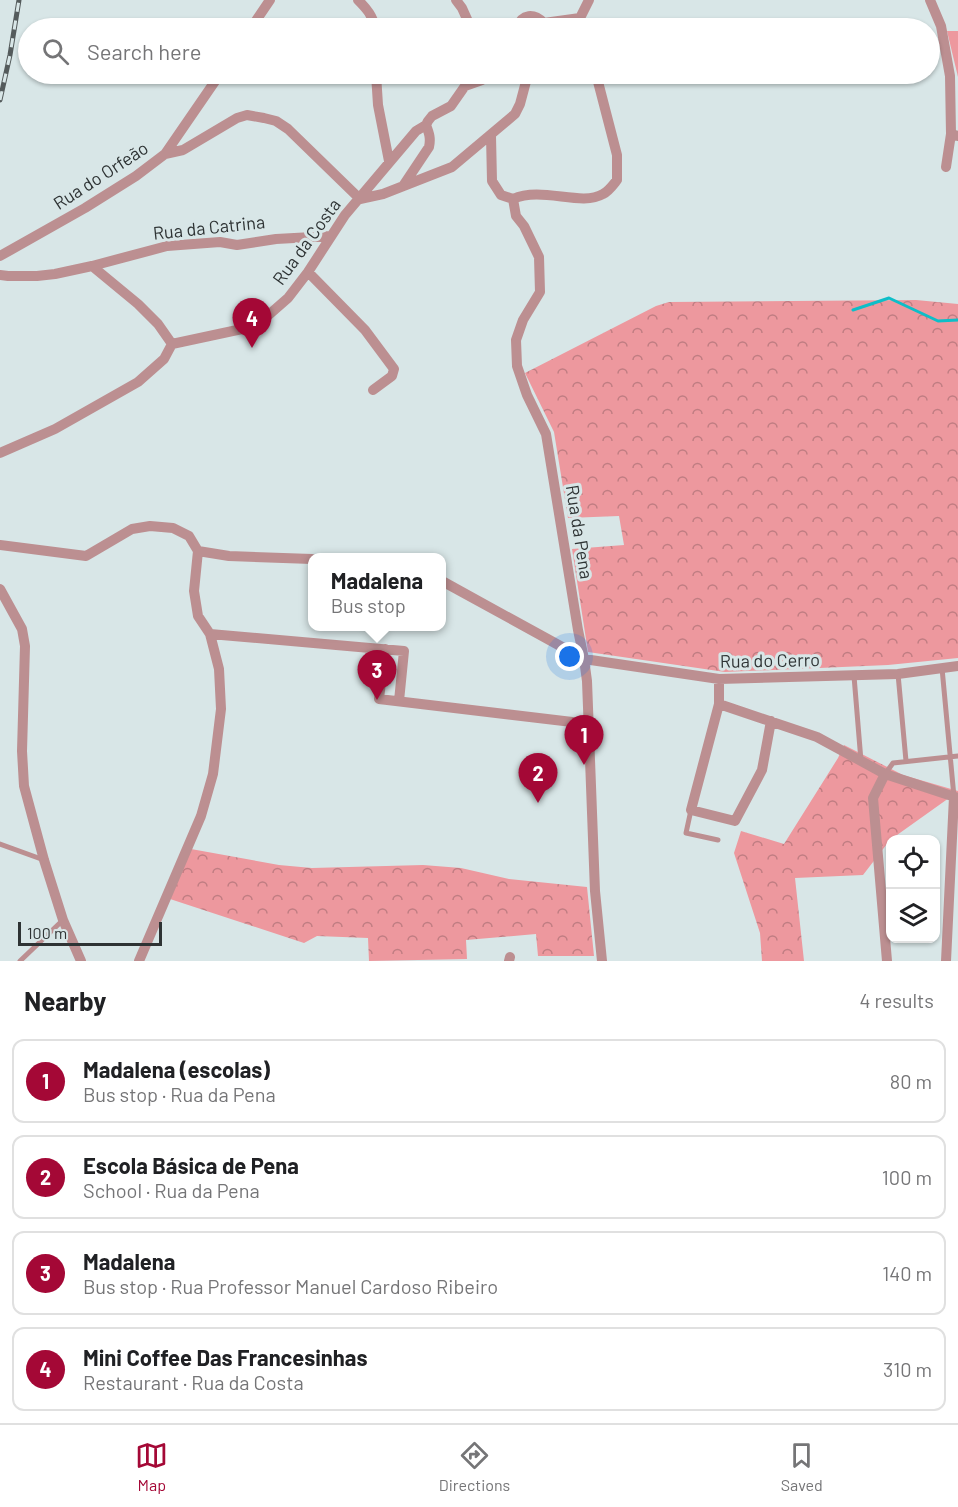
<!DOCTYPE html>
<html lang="en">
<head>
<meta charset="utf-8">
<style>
  body { margin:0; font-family:Barlow,sans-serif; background:#f2f2f2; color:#202124 }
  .controls { position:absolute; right:18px; bottom:18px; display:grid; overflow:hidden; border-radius:12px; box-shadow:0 2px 4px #0004 }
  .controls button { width:54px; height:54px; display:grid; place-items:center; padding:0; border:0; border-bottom:2px solid #e0e0e0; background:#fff; color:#202124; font:30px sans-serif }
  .scale { position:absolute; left:18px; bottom:15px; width:144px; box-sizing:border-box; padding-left:6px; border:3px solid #2e3334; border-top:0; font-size:16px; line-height:21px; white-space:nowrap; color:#2e3334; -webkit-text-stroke:4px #d8e6e7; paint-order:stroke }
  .you { position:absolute; left:570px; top:657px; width:21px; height:21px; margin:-15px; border:4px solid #fff; border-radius:50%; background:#1a73e8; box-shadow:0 0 0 9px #1a73e833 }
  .badge { display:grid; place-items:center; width:39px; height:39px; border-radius:50%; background:#a40836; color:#fff; font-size:20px; font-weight:700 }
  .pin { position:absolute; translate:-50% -50px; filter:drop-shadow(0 2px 3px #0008) }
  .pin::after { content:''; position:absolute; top:32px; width:21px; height:18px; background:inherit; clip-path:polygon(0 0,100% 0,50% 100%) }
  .popup { position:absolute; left:308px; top:553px; width:138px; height:78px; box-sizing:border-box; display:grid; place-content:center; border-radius:12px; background:#fff; filter:drop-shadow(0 2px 4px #0005); font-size:20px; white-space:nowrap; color:#757577 }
  .popup b { font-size:22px; color:#202124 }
  .popup::after { content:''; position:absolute; left:50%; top:100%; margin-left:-12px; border:12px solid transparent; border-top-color:#fff }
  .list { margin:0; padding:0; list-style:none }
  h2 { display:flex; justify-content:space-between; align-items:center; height:78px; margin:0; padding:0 24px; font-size:26px }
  h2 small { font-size:20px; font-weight:400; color:#757577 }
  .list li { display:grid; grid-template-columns:39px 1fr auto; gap:18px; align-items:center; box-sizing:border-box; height:84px; margin:0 12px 12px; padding:0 12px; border:2px solid #e0e0e0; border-radius:12px }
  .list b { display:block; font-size:22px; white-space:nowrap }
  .list p { margin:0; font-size:20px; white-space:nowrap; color:#757577 }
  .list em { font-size:20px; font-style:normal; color:#757577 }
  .icon { flex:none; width:33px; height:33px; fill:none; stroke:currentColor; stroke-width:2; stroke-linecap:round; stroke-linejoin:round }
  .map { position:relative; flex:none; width:958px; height:961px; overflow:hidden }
  .search { position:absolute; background:#fff; box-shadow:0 2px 4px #0004; left:18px; right:18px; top:18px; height:66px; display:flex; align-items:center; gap:15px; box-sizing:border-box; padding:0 21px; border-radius:33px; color:#757577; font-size:22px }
  .sheet { height:462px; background:#fff }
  nav { display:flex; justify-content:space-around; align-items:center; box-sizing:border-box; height:84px; border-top:2px solid #e0e0e0; background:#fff; font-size:16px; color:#757577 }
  nav a { display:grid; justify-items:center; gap:3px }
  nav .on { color:#a40836 }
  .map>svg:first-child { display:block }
  .green { fill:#ed989e }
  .forest { fill:url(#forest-crowns) }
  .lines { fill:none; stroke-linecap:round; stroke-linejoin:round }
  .stream { stroke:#0dbec8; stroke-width:3 }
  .lane { stroke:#bc8f91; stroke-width:5 }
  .street { stroke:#bc8f91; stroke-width:10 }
  .rail-casing { stroke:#545b5c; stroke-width:5 }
  .rail { stroke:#d8e6e7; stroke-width:3; stroke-dasharray:9; stroke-linecap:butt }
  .labels { text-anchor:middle; stroke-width:6; stroke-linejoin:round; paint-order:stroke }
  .street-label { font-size:18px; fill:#2e3334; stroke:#d8e6e7 }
</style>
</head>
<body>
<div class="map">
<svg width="958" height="961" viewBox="0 0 958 961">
  <defs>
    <pattern id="forest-crowns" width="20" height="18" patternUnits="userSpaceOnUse" patternTransform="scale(1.5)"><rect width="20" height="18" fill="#ed989e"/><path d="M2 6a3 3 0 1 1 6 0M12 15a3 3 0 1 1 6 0" fill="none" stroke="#c07d82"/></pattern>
  </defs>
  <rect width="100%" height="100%" fill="#d8e6e7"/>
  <path class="green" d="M947 31H958V77Z"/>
  <path class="forest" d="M916 300 958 304V658L888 665 725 672 588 652 572 549 624 545 619 516 568 518 554 432 525 373 656 306 669 302Z
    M844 745 903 775 958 791V793H956L890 840 863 875 795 878 804 961H762L760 933 734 853 741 831 784 844 838 758Z
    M191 849 279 865 312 868 423 865 461 868 509 879 587 887 594 956H538L536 934 466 940 467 959 369 961 368 938 317 936 304 943 170 899Z"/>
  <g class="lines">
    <path class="stream" d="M853 310 889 298 938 321 958 320"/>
    <path class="lane" d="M942 668 954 797
      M898 674 906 761
      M854 676 861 761
      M885 774 893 763 958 756
      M691 810 686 833 718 840
      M0 844 44 860
      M20 961 63 920"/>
    <path class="street" d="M358 0C367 9 373 16 375 28
      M456 0 462 8 471 28
      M930 0 941 26 950 76 951 134 958 136
      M251 28 270 0
      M517 28C522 13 534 13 544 23
      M540 28 544 23 580 18
      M583 28 580 18 589 0
      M376 74 378 105 389 161
      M491 136 492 181 501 195 513 199
      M165 154 183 150 237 118 247 115 264 118 276 121 288 129 360 199
      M946 167 951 134
      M403 186 429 147C431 138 429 133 426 125
      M360 199 383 194 452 167 515 114 520 104 528 74
      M513 199 516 216 524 226 539 257 540 292 523 320 516 340 517 366 527 395 546 434 578 630 584 659 587 681 595 891 602 961
      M513 199C542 186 581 207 603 194 609 191 613 185 617 180V155L596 74
      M0 256 85 208 136 176 165 154 220 74
      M92 266 138 304 158 324 172 344
      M308 272 365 330 394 369 392 376 373 390
      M0 275 8 276H37L55 274 92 266 167 246 220 242 237 245 276 239 331 236
      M172 344 242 329 264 319 288 298 308 272 345 215 416 131 426 125 428 121 432 116 451 106 465 86 482 80 480 74
      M0 453 55 429 138 382 164 359 172 344
      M0 545 86 556 132 529 150 526 173 528 189 536 198 551
      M198 551 229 556 312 559
      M442 581 584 659 719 679 898 674 958 666
      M0 589 22 629 25 646 22 751 24 786 44 860 63 920 81 961
      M210 634 404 651 399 701
      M385 649 379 699 589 724
      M719 679V704L691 810 735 821 762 770 771 721
      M719 704 817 737 885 774 958 798
      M885 774 873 798 887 961
      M139 961 201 816 213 774 221 709 219 669 210 634 198 616 194 591 198 551
      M509 961 510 957
      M946 961 954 797"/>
    <defs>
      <path id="rail" d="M0 100 10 55 19 0"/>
    </defs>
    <use href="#rail" class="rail-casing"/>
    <use href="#rail" class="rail"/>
  </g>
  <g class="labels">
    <g class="street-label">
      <text transform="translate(101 176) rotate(-33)" y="6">Rua do Orfeão</text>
      <text transform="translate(209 228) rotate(-6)" y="6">Rua da Catrina</text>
      <text transform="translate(307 242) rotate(-54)" y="6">Rua da Costa</text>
      <text transform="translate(579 532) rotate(81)" y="6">Rua da Pena</text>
      <text transform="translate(770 661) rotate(-1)" y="6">Rua do Cerro</text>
    </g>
  </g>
</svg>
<div class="controls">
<button><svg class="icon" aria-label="locate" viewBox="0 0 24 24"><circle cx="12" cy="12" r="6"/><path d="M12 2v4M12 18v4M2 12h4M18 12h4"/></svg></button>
<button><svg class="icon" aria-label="layers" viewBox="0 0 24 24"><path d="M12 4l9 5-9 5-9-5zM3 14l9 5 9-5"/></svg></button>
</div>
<div class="scale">100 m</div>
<div class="you"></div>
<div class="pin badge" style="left:584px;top:765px">1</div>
<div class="pin badge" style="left:538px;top:803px">2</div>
<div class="pin badge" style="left:377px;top:700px">3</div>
<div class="popup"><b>Madalena</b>Bus stop</div>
<div class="pin badge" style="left:252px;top:348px">4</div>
<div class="search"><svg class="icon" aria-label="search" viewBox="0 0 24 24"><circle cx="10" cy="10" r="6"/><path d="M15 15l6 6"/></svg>Search here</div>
</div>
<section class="sheet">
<h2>Nearby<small>4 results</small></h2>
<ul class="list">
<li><span class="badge">1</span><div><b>Madalena (escolas)</b><p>Bus stop · Rua da Pena</p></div><em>80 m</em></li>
<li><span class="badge">2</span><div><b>Escola Básica de Pena</b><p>School · Rua da Pena</p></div><em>100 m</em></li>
<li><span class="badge">3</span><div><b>Madalena</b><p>Bus stop · Rua Professor Manuel Cardoso Ribeiro</p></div><em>140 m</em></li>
<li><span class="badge">4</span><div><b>Mini Coffee Das Francesinhas</b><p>Restaurant · Rua da Costa</p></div><em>310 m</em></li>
</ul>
</section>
<nav>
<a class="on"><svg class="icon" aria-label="map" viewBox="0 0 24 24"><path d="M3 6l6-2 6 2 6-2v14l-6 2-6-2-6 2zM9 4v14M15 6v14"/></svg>Map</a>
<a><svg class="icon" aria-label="directions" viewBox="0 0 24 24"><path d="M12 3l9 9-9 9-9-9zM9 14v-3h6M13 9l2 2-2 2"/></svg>Directions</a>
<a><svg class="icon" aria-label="saved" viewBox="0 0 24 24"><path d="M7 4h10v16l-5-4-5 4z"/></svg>Saved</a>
</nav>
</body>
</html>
